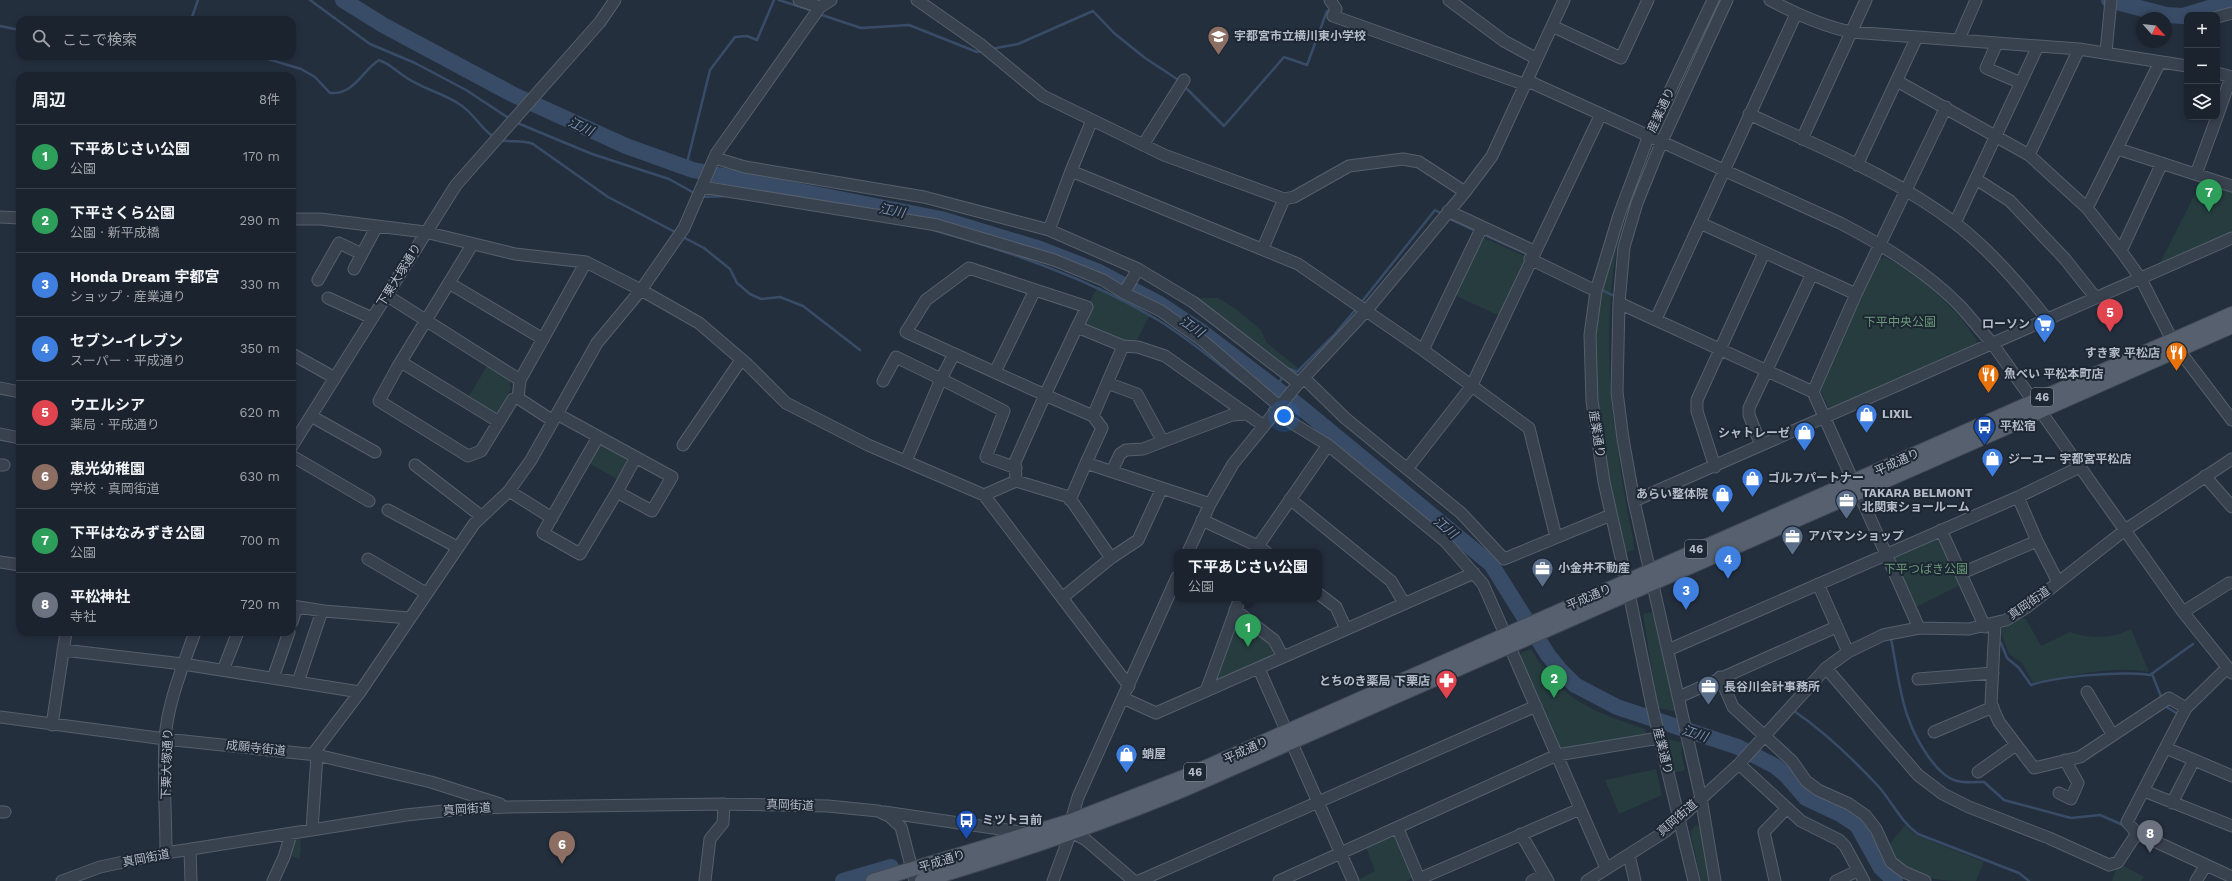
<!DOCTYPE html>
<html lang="ja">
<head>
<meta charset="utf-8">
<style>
  body { margin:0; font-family:"Work Sans","Noto Sans JP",sans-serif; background:#242b36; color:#f1f3f6 }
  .controls { position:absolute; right:12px; top:12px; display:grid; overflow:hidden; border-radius:8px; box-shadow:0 2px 6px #0003 }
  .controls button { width:36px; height:36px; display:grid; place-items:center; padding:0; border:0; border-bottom:1px solid #39404a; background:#1b232e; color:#f1f3f6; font:20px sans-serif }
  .compass { position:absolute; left:2136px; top:12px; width:36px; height:36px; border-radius:50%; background:#1b232e; box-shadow:0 2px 6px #0003; rotate:117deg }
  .you { position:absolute; left:1284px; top:416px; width:14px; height:14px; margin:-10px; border:3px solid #fff; border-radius:50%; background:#1a73e8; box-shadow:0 0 0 6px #1a73e833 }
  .badge { display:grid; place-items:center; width:26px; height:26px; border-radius:50%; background:#8ab4f8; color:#fff; font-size:13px; font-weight:700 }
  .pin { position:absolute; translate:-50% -33px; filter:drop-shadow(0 1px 2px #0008) }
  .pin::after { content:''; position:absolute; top:21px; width:14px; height:12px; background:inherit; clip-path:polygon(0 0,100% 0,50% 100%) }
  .popup { position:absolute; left:1174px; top:549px; width:148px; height:52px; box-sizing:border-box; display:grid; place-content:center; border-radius:8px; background:#1b232e; filter:drop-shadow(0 1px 3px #0005); font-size:13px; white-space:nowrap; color:#a0a4aa }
  .popup b { font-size:15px; color:#f1f3f6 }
  .popup::after { content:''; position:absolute; left:50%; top:100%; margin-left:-8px; border:8px solid transparent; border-top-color:#1b232e }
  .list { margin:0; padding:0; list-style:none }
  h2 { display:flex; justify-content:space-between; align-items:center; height:52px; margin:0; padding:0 16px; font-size:17px }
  h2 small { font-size:13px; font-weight:400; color:#a0a4aa }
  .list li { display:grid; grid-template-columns:26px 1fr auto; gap:12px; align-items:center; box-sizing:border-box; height:64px; padding:0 16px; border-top:1px solid #39404a }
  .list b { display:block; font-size:15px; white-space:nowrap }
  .list p { margin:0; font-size:13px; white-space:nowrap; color:#a0a4aa }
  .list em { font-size:13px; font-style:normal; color:#a0a4aa }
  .icon { flex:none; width:22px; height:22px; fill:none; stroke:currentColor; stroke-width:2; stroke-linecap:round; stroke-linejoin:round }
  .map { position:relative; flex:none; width:2232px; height:881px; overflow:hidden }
  .search { position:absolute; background:#1b232e; box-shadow:0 2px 6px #0003; left:16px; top:16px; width:280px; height:44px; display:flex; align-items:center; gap:10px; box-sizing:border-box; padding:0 14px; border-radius:12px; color:#a0a4aa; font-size:15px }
  .panel { position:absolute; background:#1b232e; box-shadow:0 2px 6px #0003; left:16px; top:72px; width:280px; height:564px; border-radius:12px }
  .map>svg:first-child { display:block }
  .green { fill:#263c3f }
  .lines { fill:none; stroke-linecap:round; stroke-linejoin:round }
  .stream { stroke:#394c67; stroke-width:2.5 }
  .river { stroke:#394c67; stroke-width:16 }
  .minor-casing { stroke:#565f6c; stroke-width:13 }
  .major-casing { stroke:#414a57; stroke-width:16 }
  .minor { stroke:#38414e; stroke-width:11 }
  .major { stroke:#56606e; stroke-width:14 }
  .labels { text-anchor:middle; stroke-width:4; stroke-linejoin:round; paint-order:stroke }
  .shield { fill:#1d2633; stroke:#878f9c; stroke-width:1 }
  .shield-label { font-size:11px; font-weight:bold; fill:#b4bcc9 }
  .poi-label { font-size:12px; font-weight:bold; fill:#b4bcc9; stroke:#1d2633; text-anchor:start }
  .street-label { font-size:12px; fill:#b4bcc9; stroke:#1d2633 }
  .park-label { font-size:12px; fill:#6b9a76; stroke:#1d2633 }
  .water-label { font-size:13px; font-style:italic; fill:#7c92b1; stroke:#1d2633 }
</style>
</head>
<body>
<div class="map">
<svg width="2232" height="881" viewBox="0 0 2232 881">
  <rect width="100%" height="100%" fill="#242f3e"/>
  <path class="green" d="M1649 157C1639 182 1629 206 1621 231 1607 280 1607 365 1613 416 1618 447 1621 478 1627 509 1629 523 1634 536 1634 550L1624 553 1599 441 1593 334 1603 285 1616 239Z
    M2201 182 2232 191V233L2159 265Z
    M1480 236 1527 257 1500 316 1454 295Z
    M1885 257 1920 278 1956 312 1977 340 1974 348 1830 411 1819 388 1877 260Z
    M1098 286 1150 314 1136 342C1119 341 1089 336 1080 320Z
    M1197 298H1218L1236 309 1261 330 1267 343 1298 368 1289 380 1191 307Z
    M487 366 509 380 511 389 497 412 490 414 467 399Z
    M602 444 624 456 626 462 617 479 587 462 596 445Z
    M1933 538 1941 541 1960 585 1916 607 1893 556Z
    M1652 612 1655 621 1677 714 1674 711 1658 708 1643 614Z
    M1241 618 1268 641 1275 653 1273 658 1218 683 1214 678 1234 621Z
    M2021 618 2026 619 2041 646 2070 632C2091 639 2111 639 2131 629L2149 672C2115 665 2067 676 2033 684L2023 664 2009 654 2000 630Z
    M1531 649C1561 700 1591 711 1645 729L1646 736 1564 751 1558 748 1519 659 1521 653Z
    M1665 738 1683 743 1681 753 1685 770 1673 773Z
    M1656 769 1662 795 1619 814 1605 780Z
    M1906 824 1908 829 1916 835 1984 862 1976 881C1938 881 1908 881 1888 846Z
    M1696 825 1702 828 1710 881H1701L1690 831Z
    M1388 834 1395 837 1412 878 1406 881H1356L1375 871 1365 845Z
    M300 838 301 849 299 859 286 854 291 840Z
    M2122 865 2144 877 2141 881H2112L2116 868Z"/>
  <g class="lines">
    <path class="stream" d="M310 0 370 44 415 63 466 90 510 119
      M779 0 813 11
      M819 14 861 28 909 25 977 52 982 51
      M191 20 198 0
      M0 26 20 30
      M991 49 1018 44 1093 11 1114 33 1145 58 1180 81
      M258 56 301 69 315 77 330 93C354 95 361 72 379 60 392 65 393 69 404 76 421 89 445 93 462 106 475 115 481 129 495 138
      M1184 86 1224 126 1284 57 1307 65 1327 11 1330 12
      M515 122 592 154 669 179 696 194
      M499 140C511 143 521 139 533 144L608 197 677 233
      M686 167 710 70 735 37 747 36 757 40 774 0
      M702 197 727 196
      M1448 218 1476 231
      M933 230C1011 252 1088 278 1158 320 1189 339 1218 364 1246 385L1249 383
      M1483 234 1529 255
      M681 236 704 248 730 269 737 283 750 294 761 299 780 297 803 306 860 350
      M1600 289 1616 297
      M1360 304 1435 210 1442 214
      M1288 371 1290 369 1297 372 1333 336 1357 308
      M1252 379 1256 373
      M1275 387 1284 376
      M1891 639C1896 662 1900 699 1909 720 1916 739 1936 776 1957 781 1965 783 1976 782 1984 782L2004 800 2071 818 2100 815 2123 825
      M2001 643 2007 658 2019 668 2031 685C2059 676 2121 671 2150 675L2193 644
      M2152 674 2162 699
      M2165 706 2178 714
      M1794 711C1825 732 1853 759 1879 787 1892 802 1901 822 1918 834L2019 873 2029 881"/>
    <path class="river" d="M343 0 383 25 514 95 626 146 693 170 941 219 1040 249 1099 272 1158 303 1202 332 1298 405 1491 564 1548 655 1561 671 1575 685 1617 707 1738 747 1775 766 1786 775 1806 798 1840 814 1857 825 1881 868 1895 881
      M2109 0 2166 15 2183 16 2232 1
      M843 881 891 867"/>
    <defs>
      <path id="minor" d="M799 0 820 7 831 0
        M917 0 980 44 1043 96 1164 155 1284 199 1294 197 1349 166 1403 159 1419 162 1465 192
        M1330 0 1336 9 1333 16 1526 85
        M1449 0 1504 41 1537 59
        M1770 0C1796 14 1823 26 1851 32L2079 49 2187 66
        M2217 17 2232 13
        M1552 26 1621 58 1648 0
        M1959 39 1976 0
        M1997 43 1986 68 2021 83
        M2106 52 2111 0
        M2217 73 2232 77
        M1528 81 1840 223C1883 245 1926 271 1960 306 1971 318 1981 331 1992 343L2183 612 2232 673
        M1897 81 2029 155 2087 208 2121 251 2141 279 2172 340
        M1749 114C1819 147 1893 176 1955 223 1990 250 2019 284 2047 319
        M2217 117 2231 77
        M1092 120 1071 171 1298 264 1423 350 1529 428 1556 537
        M1802 139 1866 0
        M1143 145 1184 80
        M2118 149 2232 186
        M2029 155 2079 49
        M715 158 745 167 924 197 1049 230 1071 171
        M1857 165 1917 37
        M2196 174 2217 117
        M1976 179 2010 201 2065 259 2095 297
        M702 187 937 225 1054 260 1103 280 1124 293 1161 311 1203 341 1279 406
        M2087 208 2160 62
        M1448 211 1534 251
        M0 217 20 218
        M292 219H320L425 232 515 254 586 262 641 290 699 323 748 365 786 403 868 445 984 495 1129 686
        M1700 223 1856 294
        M1955 223 2038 46
        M1049 230 1138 269 1193 302 1298 383
        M472 245 397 368 379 401 468 456 481 451 513 399 518 398
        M1263 248 1284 199
        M2121 251 2162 163
        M1530 259 1596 291
        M354 269 377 226
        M318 280 339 243 362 254
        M449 283 543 339
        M1124 293 1138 269
        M386 295 520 380 518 398 553 421
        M328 298 372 318
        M1619 303 1813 392 1853 481
        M1656 319 1796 14
        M1077 327 1045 395 906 332 926 300 969 268 1087 307 1077 327 1123 346 1138 347 1165 356 1264 426
        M2178 349 2232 420
        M1423 350 1482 227
        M292 354 335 378
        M401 362 499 422
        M995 372 1035 290
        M1304 378 1345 418 1461 513 1504 559 1611 515
        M520 380 586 262
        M883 381 896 357 941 379 954 354
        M1107 383 1137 394 1162 440
        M0 388 20 392
        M1813 392 1856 294 1946 107
        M1274 412 1328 445 1445 541 1483 584 1505 634
        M557 414 672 477 652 511 617 492 580 554 543 533 598 437
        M311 416 375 452
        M1093 416 1123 346
        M0 434 20 438
        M683 445 741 360
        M1761 445 1749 415V408L1812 274
        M292 446 456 185 600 22 615 0
        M292 456 369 501
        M906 461 941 379 1004 411 986 457 1016 468
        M0 465H4
        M415 465 481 516
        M1715 467 1697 411V400L1764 253
        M1407 469 1471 387 1601 114
        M1112 471 1120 454 1126 450 1143 449 1232 415 1247 414
        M2205 476 2232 507
        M1016 481 1069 497 1111 558 1062 598
        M509 491 552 518
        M1858 491 1919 628
        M617 492 636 457
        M984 495 1016 481 1015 462 1045 395 1093 416 1102 428 1086 463 1210 504
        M2018 497 2037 541 2058 582
        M1290 499 1391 581 1404 603
        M1070 500 1086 463
        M1634 501 2232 238
        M388 510 457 547
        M1202 520 1258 546 1266 552
        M1941 530 1985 627
        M1188 552 1210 504 1233 464 1297 385 1366 311 1465 192 1492 156 1564 0
        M1256 552 1258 546 1328 445
        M1111 558 1138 540 1162 488
        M368 559 426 593
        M0 562 20 565
        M1962 573 2037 541
        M1818 584 1848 652
        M1319 594 1336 607 1346 629
        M292 606 324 611 409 618
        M1235 610 1274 640 1283 657
        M2183 612 2229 583H2232
        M292 622 297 607
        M1995 623 1991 704 1999 722 2034 768 2080 757 2169 698 2186 708
        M1509 645 1606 868
        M63 650 183 664 360 692
        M1668 650 2018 497 2080 467
        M1826 668 1918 775 1943 794 1969 807 2049 838 2109 865 2118 862 2137 833 2232 877
        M1259 669 1353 881
        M223 670 238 632
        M1720 677 1733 707 1792 761 1806 781 1818 790 1849 804 1865 815 1876 829 1891 862 1904 872 1925 881
        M273 678 289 632
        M1918 679 1993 673
        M298 682 322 611
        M1206 691 1240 598
        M2087 692 2112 734
        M1679 697 1836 627
        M1123 698 1156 713 1474 573
        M0 717 165 739 317 755 431 782 500 804
        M52 725 66 632
        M1934 732 1993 707
        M2166 748 2232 776
        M313 754 360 692 474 524 509 491 531 460 597 343 641 290 684 228 716 154 820 7
        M1739 764 1787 808 1764 832 1775 881
        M1978 772 2016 745
        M2144 791 2232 826
        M2059 793 2071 799 2078 783 2065 760
        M2172 803 2194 760
        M1787 808 1801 821 1839 840 1845 846 1864 881
        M0 812H5
        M884 812 1027 833
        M1398 829 1420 881
        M312 830 317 755
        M1071 832 1086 840 1134 881
        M2137 833 2127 822 2186 708 2227 668
        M1521 834 1548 881
        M190 850 191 881
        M166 853C166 816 163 778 165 740 167 704 183 666 195 632
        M1629 855 1635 881
        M1419 879 1580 809
        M62 881 100 867 166 853 406 815 462 809 507 807 724 804 828 806 878 811 889 816 901 827 915 881
        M273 881 284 857 291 834
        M705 881 710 839 723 823 724 804
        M1053 881 1071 832V821L1078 797 1177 577
        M1139 881 1536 706
        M1279 881 1557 755 1659 738
        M1532 881 1544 875
        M1587 881 1666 831 1739 764 1826 668 1848 652 1883 635 1919 628 1969 629 2006 620 2027 607 2125 530 2232 459
        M1694 881 1652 706 1629 593 1604 482 1592 401 1590 335 1596 291 1619 215 1649 135 1713 0
        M1715 881 1701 798 1634 501 1623 439 1617 392 1619 303 1624 247 1637 203 1662 141 1727 0
        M1836 881 1857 871
        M2196 881 2206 865"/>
      <path id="major" d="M873 881 1071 821 1184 777 2232 314
        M922 881C1012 854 1101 824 1187 788L2014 424 2040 411 2232 326"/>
    </defs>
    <use href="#minor" class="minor-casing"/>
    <use href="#major" class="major-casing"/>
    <use href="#minor" class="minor"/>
    <use href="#major" class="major"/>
  </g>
  <defs>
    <symbol id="school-pin" viewBox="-11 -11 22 30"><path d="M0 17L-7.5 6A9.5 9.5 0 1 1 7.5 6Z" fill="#8d6e63" stroke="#1d2633"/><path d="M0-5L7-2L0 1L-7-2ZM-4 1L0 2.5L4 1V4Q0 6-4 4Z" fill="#fff"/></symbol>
    <symbol id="supermarket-pin" viewBox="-11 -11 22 30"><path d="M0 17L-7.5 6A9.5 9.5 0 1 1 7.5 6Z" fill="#3f7fe0" stroke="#1d2633"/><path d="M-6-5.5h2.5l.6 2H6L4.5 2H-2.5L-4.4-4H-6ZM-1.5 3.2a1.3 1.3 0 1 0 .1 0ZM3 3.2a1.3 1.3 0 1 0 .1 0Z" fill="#fff"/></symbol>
    <symbol id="restaurant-pin" viewBox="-11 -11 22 30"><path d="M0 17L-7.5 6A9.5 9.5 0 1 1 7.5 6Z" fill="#e8710a" stroke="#1d2633"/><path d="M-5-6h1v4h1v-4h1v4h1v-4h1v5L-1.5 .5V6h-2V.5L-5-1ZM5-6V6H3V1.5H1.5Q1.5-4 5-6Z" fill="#fff"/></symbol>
    <symbol id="shop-pin" viewBox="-11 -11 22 30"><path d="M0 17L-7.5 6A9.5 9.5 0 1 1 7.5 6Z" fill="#3f7fe0" stroke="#1d2633"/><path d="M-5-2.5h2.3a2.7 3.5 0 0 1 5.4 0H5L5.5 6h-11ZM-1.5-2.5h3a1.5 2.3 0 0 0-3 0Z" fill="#fff"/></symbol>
    <symbol id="bus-pin" viewBox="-11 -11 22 30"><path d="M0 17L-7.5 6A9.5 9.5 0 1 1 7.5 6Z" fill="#1a4fb4" stroke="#1d2633"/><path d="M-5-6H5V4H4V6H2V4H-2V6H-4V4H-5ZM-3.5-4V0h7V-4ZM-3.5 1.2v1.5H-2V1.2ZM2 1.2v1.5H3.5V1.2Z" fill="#fff"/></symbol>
    <symbol id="office-pin" viewBox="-11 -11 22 30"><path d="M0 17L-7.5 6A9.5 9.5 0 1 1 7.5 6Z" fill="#5c6f8a" stroke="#1d2633"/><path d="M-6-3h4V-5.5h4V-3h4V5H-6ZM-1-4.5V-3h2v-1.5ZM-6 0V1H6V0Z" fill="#fff"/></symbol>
    <symbol id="pharmacy-pin" viewBox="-11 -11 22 30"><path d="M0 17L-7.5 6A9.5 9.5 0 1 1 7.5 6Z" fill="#e0444e" stroke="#1d2633"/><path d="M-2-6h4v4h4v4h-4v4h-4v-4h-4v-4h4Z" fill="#fff"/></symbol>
  </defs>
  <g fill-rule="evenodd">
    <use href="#school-pin" x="1206" y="24" width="25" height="34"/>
    <use href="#supermarket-pin" x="2032" y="312" width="25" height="34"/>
    <use href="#restaurant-pin" x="2164" y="340" width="25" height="34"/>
    <use href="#restaurant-pin" x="1976" y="362" width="25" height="34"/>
    <use href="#shop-pin" x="1854" y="402" width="25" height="34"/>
    <use href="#bus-pin" x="1972" y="414" width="25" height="34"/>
    <use href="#shop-pin" x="1792" y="420" width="25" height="34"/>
    <use href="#shop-pin" x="1980" y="446" width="25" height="34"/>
    <use href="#shop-pin" x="1740" y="466" width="25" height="34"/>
    <use href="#shop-pin" x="1710" y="482" width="25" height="34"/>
    <use href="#office-pin" x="1834" y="488" width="25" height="34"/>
    <use href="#office-pin" x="1780" y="524" width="25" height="34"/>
    <use href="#office-pin" x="1530" y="556" width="25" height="34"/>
    <use href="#pharmacy-pin" x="1434" y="668" width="25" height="34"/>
    <use href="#office-pin" x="1696" y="674" width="25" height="34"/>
    <use href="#shop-pin" x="1114" y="742" width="25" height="34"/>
    <use href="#bus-pin" x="954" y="808" width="25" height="34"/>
  </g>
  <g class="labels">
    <g class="shield">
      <rect x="2031" y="388" width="22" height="18" rx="3"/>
      <rect x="1685" y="540" width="22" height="18" rx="3"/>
      <rect x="1184" y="763" width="22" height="18" rx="3"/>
    </g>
    <g class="shield-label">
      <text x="2042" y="401">46</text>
      <text x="1696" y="553">46</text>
      <text x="1195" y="776">46</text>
    </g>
    <g class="poi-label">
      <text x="1234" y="40">宇都宮市立横川東小学校</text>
      <text x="2030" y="328" text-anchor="end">ローソン</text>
      <text x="2160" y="357" text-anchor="end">すき家 平松店</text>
      <text x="2004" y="378">魚べい 平松本町店</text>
      <text x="1882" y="418">LIXIL</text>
      <text x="2000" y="430">平松宿</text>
      <text x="1790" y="437" text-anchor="end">シャトレーゼ</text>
      <text x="2008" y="463">ジーユー 宇都宮平松店</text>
      <text x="1768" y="482">ゴルフパートナー</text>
      <text x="1862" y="497">TAKARA BELMONT<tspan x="1862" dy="14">北関東ショールーム</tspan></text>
      <text x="1708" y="498" text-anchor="end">あらい整体院</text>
      <text x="1808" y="540">アパマンショップ</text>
      <text x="1558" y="572">小金井不動産</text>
      <text x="1430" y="685" text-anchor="end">とちのき薬局 下栗店</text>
      <text x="1724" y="691">長谷川会計事務所</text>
      <text x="1142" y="758">蛸屋</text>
      <text x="982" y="824">ミツトヨ前</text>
    </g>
    <g class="street-label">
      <text transform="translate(1661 110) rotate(-65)" y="4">産業通り</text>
      <text transform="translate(399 275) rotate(-58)" y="4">下栗大塚通り</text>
      <text transform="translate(1597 434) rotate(81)" y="4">産業通り</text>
      <text transform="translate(1897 462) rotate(-24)" y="4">平成通り</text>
      <text transform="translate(1589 597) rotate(-23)" y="4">平成通り</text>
      <text transform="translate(2029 603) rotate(-35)" y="4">真岡街道</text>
      <text transform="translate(256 748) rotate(6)" y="4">成願寺街道</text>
      <text transform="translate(1246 750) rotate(-24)" y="4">平成通り</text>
      <text transform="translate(1663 751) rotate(76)" y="4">産業通り</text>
      <text transform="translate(167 764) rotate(-88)" y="4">下栗大塚通り</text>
      <text transform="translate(790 805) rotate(2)" y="4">真岡街道</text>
      <text transform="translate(467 809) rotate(-4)" y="4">真岡街道</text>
      <text transform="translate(1677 818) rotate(-41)" y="4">真岡街道</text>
      <text transform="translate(146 858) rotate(-11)" y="4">真岡街道</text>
      <text transform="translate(942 861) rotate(-17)" y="4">平成通り</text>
    </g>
    <g class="park-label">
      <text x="1900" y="326">下平中央公園</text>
      <text x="1926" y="573">下平つばき公園</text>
    </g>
    <g class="water-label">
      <text transform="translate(581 126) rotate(25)" y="5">江川</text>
      <text transform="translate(892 210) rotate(11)" y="5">江川</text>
      <text transform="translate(1192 326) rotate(34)" y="5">江川</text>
      <text transform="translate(1446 527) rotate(40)" y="5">江川</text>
      <text transform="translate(1695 733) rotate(18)" y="5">江川</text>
    </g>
  </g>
</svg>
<div class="controls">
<button>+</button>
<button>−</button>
<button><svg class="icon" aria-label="layers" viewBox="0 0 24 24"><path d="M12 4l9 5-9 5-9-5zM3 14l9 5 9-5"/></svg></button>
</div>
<svg class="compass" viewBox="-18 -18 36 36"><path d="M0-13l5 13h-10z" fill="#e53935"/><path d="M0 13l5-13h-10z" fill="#a0a4aa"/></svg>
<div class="you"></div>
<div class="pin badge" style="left:1248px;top:647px;background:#2e9e5b">1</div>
<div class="popup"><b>下平あじさい公園</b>公園</div>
<div class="pin badge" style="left:1554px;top:698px;background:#2e9e5b">2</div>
<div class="pin badge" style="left:1686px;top:610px;background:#3f7fe0">3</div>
<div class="pin badge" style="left:1728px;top:579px;background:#3f7fe0">4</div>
<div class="pin badge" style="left:2110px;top:332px;background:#e0444e">5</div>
<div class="pin badge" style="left:562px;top:864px;background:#8d6e63">6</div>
<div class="pin badge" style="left:2209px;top:212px;background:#2e9e5b">7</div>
<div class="pin badge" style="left:2150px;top:853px;background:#6b7280">8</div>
<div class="search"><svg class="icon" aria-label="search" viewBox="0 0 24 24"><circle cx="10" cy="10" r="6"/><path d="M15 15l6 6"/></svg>ここで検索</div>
<section class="panel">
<h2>周辺<small>8件</small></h2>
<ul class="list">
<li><span class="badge" style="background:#2e9e5b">1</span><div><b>下平あじさい公園</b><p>公園</p></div><em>170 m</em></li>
<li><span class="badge" style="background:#2e9e5b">2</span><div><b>下平さくら公園</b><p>公園 · 新平成橋</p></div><em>290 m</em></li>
<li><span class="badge" style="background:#3f7fe0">3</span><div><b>Honda Dream 宇都宮</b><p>ショップ · 産業通り</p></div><em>330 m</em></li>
<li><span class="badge" style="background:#3f7fe0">4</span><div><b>セブン-イレブン</b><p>スーパー · 平成通り</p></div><em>350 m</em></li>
<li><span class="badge" style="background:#e0444e">5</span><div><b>ウエルシア</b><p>薬局 · 平成通り</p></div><em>620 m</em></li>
<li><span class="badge" style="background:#8d6e63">6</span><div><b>恵光幼稚園</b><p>学校 · 真岡街道</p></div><em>630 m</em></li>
<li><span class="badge" style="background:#2e9e5b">7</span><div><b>下平はなみずき公園</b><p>公園</p></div><em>700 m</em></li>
<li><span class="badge" style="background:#6b7280">8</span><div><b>平松神社</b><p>寺社</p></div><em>720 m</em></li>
</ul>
</section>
</div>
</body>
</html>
